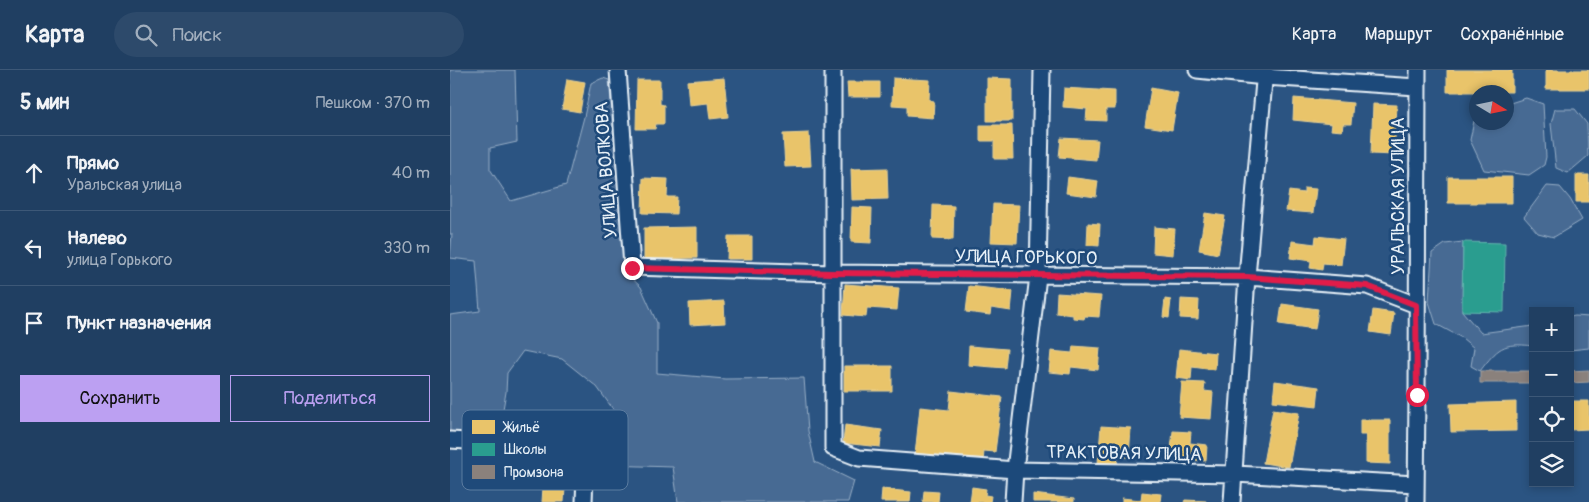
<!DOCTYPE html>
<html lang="ru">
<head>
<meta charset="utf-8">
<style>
  body { margin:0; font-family:Pangolin,sans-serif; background:#2d4a6b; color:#f1f3f6 }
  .controls { position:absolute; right:15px; bottom:15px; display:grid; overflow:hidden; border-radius:0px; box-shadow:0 2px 8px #0003 }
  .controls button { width:45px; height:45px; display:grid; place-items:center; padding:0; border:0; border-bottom:1px solid #3d5877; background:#203f62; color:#f1f3f6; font:25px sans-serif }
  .compass { position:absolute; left:1019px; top:15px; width:45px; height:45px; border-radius:50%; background:#203f62; box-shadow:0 2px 8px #0003; rotate:100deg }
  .stop { position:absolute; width:15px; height:15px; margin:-11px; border:4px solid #e11d48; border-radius:50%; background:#fff }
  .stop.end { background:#e11d48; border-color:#fff; box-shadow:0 1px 5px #0008 }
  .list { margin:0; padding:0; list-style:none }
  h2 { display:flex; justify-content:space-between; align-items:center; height:65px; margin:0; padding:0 20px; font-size:21px }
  h2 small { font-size:16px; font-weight:400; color:#a2afbe }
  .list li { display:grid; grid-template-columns:32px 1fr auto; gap:15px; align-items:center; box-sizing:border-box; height:75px; padding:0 20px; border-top:1px solid #3d5877 }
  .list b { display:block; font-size:19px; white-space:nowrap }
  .list p { margin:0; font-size:16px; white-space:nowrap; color:#a2afbe }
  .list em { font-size:16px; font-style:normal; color:#a2afbe }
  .actions { display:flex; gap:10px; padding:15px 20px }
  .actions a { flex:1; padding:11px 0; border:1px solid #bca0f2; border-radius:0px; text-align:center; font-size:18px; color:#bca0f2 }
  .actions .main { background:#bca0f2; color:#111 }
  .icon { flex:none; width:28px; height:28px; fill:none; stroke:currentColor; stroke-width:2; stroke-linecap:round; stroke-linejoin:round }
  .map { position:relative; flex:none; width:1139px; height:432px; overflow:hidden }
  header { display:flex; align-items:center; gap:30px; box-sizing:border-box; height:70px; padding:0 25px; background:#203f62; border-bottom:1px solid #3d5877 }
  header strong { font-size:24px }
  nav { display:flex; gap:28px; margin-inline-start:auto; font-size:18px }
  .search { width:350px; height:45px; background:#2d4a6b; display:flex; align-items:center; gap:12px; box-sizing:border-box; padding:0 18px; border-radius:28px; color:#a2afbe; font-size:19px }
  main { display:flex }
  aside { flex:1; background:#203f62 }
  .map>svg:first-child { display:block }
  .green { fill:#476b93; stroke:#98aec6 }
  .homes { fill:#e9c46a; stroke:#e9d295 }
  .schools { fill:#2a9d8f; stroke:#63b6ae }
  .industry { fill:#8a817c; stroke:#a6a3a1 }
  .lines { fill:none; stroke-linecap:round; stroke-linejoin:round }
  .minor-casing { stroke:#e8f1f8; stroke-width:19 }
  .minor { stroke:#1f4a7a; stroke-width:15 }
  .route { stroke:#e11d48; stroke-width:6 }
  .labels { text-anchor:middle; stroke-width:5; stroke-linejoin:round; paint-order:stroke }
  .street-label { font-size:18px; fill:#e8f1f8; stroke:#1f4a7a }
  .key { fill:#1f4a7a; stroke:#5b7ca0; stroke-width:1 }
  .key-label { font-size:14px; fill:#e8f1f8 }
</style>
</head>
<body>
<header>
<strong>Карта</strong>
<div class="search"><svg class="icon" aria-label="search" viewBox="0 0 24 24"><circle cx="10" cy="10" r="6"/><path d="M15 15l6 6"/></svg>Поиск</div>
<nav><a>Карта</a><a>Маршрут</a><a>Сохранённые</a></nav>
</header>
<main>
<aside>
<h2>5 мин<small>Пешком · 370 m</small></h2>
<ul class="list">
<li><svg class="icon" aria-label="ahead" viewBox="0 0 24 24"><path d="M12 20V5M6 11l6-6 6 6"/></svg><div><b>Прямо</b><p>Уральская улица</p></div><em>40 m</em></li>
<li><svg class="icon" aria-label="left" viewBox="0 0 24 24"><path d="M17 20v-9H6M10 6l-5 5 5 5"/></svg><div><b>Налево</b><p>улица Горького</p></div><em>330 m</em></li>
<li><svg class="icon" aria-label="arrive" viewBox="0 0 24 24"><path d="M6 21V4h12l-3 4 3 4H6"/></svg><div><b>Пункт назначения</b></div></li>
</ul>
<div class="actions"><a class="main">Сохранить</a><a>Поделиться</a></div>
</aside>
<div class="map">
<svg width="1139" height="432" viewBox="0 0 1139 432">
  <rect width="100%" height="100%" fill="#2b5482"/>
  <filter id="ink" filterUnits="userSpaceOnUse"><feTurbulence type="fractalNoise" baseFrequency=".02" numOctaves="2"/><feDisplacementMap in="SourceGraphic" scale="10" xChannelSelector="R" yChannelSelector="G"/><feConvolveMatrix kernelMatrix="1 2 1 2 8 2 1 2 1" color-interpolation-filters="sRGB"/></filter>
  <g filter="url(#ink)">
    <path class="green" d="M0 0H65L67 72 40 78V99L61 131 116 115 134 47 141 13 153 8 159 10 177 204 191 217 207 253V303L275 309 354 308 358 361 365 392 404 411 398 432H228L223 397 157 395 158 377 168 346 147 317 112 289 73 281 57 303 56 322 52 345 29 362H0V245L30 241 26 191 0 188 2 164H0Z
      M1076 28 1093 34 1096 87 1094 95 1079 105 1034 100 1020 70 1024 51 1026 49V52H1056L1057 34Z
      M1105 39H1125L1137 54 1138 86 1118 103 1106 98 1101 54Z
      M1097 116 1110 117 1120 129 1132 150 1104 167 1088 163 1074 147Z
      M1013 172 1012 241 1031 263 1083 256V276C1052 272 1048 278 1030 301L1021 296 1024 278 1012 268 986 254 979 232 982 183 995 174Z
      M1125 246 1139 247V278L1120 280V247Z"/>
    <path class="homes" d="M997 0H1062V22H997Z
      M1096 0H1139V19H1096Z
      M274 8 278 47 260 49 258 33 239 35 237 11Z
      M443 8 480 10 479 30 484 31 483 48 457 46V36L442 35Z
      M537 8 562 9V51H537Z
      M117 9 135 12 130 42 112 39Z
      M187 10H210V34L214 35V54H206L205 59H186Z
      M397 12H430V27H398Z
      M614 18 665 21V39H656V51L636 50 637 39 613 37Z
      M701 18 728 23 722 60 695 56Z
      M844 28 903 33 901 54H893L892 61 881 60 882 54 843 50Z
      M923 34 947 35 944 85 921 84Z
      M530 55H562L563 89H544V71H530Z
      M359 63 361 96 335 97 333 64Z
      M611 68 648 70 646 90 609 87Z
      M437 98 438 129 402 130 401 99Z
      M1126 105H1139V132H1126Z
      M618 107 648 111 646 127 616 123Z
      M998 107H1062V133H998Z
      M193 108 218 109 217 127H227L226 144 192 143Z
      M854 118 866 119 863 143 836 141 839 121 854 123Z
      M543 134 569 135 567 173 541 172Z
      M483 135 504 136 503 170 482 169Z
      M402 137 422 138 421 173 401 172Z
      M755 143 775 146 768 184 749 180Z
      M638 153 650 154 649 176 637 175Z
      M247 157V188L194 189V158Z
      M704 157 725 159 723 185 703 183Z
      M278 166H302V189H277Z
      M866 166 894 169 891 195 873 193 872 200 860 198 861 191 840 188 842 171 865 174Z
      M395 214 449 218 447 240 417 238 416 247 393 245Z
      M519 216 563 221 561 241 541 238 540 245 516 242Z
      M607 223 651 226 649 247 635 246 634 249 623 248V245L606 243Z
      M715 229 721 230 719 248 713 247Z
      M731 229 749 230 748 249 730 248Z
      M274 231 275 253 240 255 239 233Z
      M832 234 868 239 865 259 829 254Z
      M923 240 944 243 941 265 920 262Z
      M519 276 557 279 555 298 518 295Z
      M623 276 650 278 648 300 621 297 620 304 599 302 601 281 622 283Z
      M729 279 766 283 765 300 742 297 741 310 726 308Z
      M394 296H442V321H394Z
      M825 311 869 317 867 336 823 331Z
      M732 312 755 313 754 321 763 322 761 349 729 347Z
      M501 321 552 327 545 382 534 381 533 393 465 385 470 337 499 340Z
      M1120 331H1139V359L1120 360Z
      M1066 332V361L1001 362 1000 334Z
      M823 339 849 343 839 397 813 393Z
      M910 350H940V394L916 393V365H910Z
      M395 355 432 360 430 377 393 373Z
      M651 356 681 358 679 387H668L667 394 648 393Z
      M723 361 741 362 740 373 757 375 756 391 720 388Z
      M95 388 117 390 114 432H92Z
      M522 417 536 419 535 425 541 426 540 432H520Z
      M432 419 461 422 460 432H431Z
      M474 421 489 422 488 432H473Z
      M692 422 711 424 710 432H672V428L691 430Z
      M583 424 624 429V432H583Z
      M735 430 756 431V432H734Z"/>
    <path class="schools" d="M1013 172 1055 173 1054 242 1012 241Z"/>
    <path class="industry" d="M1139 300V312L1120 313V301Z
      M1030 301H1083V313H1030Z"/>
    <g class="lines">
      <defs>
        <path id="minor" d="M168 0 182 197 382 203 797 207 917 216 966 235
          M383 0V378L409 388 565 400 785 404 966 414
          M747 0 815 7 967 17
          M0 370 136 378 134 432
          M563 432 565 400 588 206 592 0
          M782 432 797 207 815 0
          M966 432 967 325 968 0"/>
      </defs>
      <use href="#minor" class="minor-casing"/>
      <use href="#minor" class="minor"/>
    </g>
  </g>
  <g class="lines" filter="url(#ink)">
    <path class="route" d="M182 198 382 203 797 207 917 216 966 235 967 325"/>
  </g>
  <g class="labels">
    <g class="street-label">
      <text transform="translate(156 100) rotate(-94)" y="6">УЛИЦА ВОЛКОВА</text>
      <text transform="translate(948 126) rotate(-90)" y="6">УРАЛЬСКАЯ УЛИЦА</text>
      <text transform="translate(576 187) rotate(1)" y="6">УЛИЦА ГОРЬКОГО</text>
      <text transform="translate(674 383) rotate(1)" y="6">ТРАКТОВАЯ УЛИЦА</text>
    </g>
  </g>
  <rect x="12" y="340" width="166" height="80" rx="8" class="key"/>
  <rect x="22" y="350" width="23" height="14" fill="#e9c46a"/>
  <rect x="22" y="373" width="23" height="13" fill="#2a9d8f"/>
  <rect x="22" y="395" width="23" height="14" fill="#8a817c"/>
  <g class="key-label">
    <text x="54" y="362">Жильё</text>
    <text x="54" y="384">Школы</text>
    <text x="54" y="407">Промзона</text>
  </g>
</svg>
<div class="controls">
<button>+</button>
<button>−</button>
<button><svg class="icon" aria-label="locate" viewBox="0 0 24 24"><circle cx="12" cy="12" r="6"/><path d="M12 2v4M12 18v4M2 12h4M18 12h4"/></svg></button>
<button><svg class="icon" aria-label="layers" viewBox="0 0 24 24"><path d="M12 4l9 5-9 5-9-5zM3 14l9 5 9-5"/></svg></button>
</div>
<svg class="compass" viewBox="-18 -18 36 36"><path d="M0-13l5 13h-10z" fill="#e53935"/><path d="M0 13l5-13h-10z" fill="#a2afbe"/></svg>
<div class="stop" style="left:967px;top:325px"></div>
<div class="stop end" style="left:182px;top:198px"></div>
</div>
</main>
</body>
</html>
